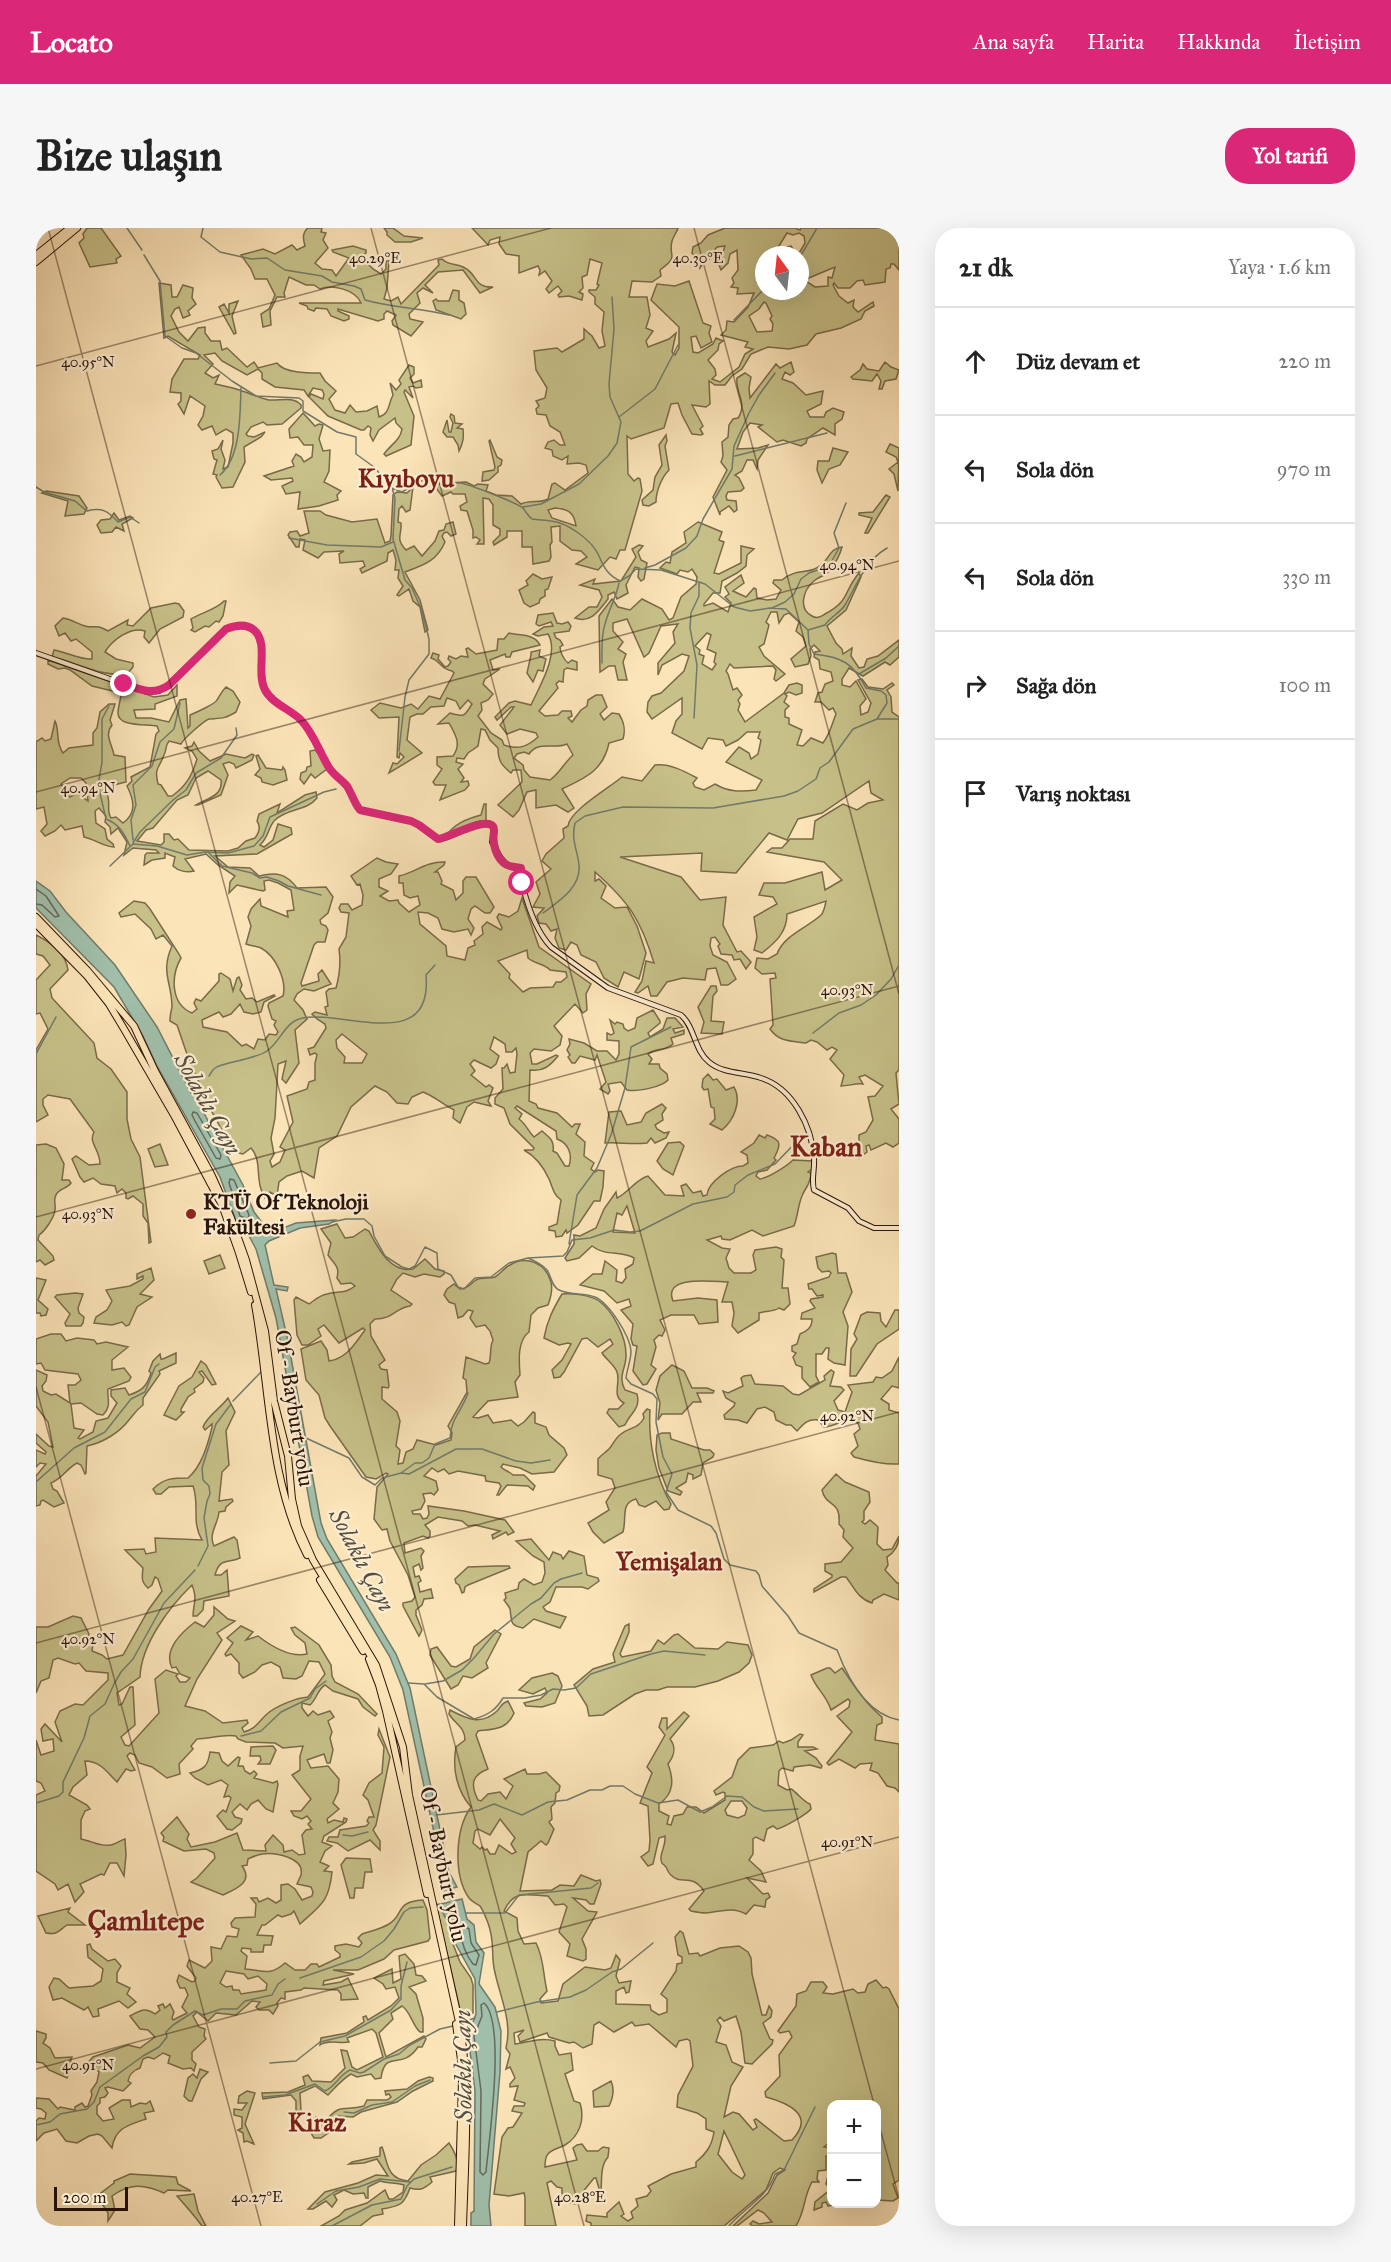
<!DOCTYPE html>
<html lang="tr">
<head>
<meta charset="utf-8">
<style>
  body { margin:0; font-family:"IM FELL Great Primer",serif; background:#f6f6f6; color:#222 }
  .controls { position:absolute; right:18px; bottom:18px; display:grid; overflow:hidden; border-radius:12px; box-shadow:0 6px 24px #0002 }
  .controls button { width:54px; height:54px; display:grid; place-items:center; padding:0; border:0; border-bottom:2px solid #e0e0e0; background:#fff; color:#222; font:30px sans-serif }
  .compass { position:absolute; left:719px; top:18px; width:54px; height:54px; border-radius:50%; background:#fff; box-shadow:0 6px 24px #0002; rotate:345deg }
  .scale { position:absolute; left:18px; bottom:15px; width:74px; box-sizing:border-box; padding-left:6px; border:3px solid #2b1309; border-top:0; font-size:16px; line-height:21px; white-space:nowrap; color:#2b1309; -webkit-text-stroke:4px #fcedd1; paint-order:stroke }
  .stop { position:absolute; width:18px; height:18px; margin:-14px; border:4px solid #db2777; border-radius:50%; background:#fff }
  .stop.end { background:#db2777; border-color:#fff; box-shadow:0 2px 6px #0008 }
  .list { margin:0; padding:0; list-style:none }
  h2 { display:flex; justify-content:space-between; align-items:center; height:78px; margin:0; padding:0 24px; font-size:26px }
  h2 small { font-size:20px; font-weight:400; color:#767676 }
  .list li { display:grid; grid-template-columns:39px 1fr auto; gap:18px; align-items:center; box-sizing:border-box; height:108px; padding:0 24px; border-top:2px solid #e0e0e0 }
  .list b { display:block; font-size:22px; white-space:nowrap }
  .list em { font-size:20px; font-style:normal; color:#767676 }
  .icon { flex:none; width:33px; height:33px; fill:none; stroke:currentColor; stroke-width:2; stroke-linecap:round; stroke-linejoin:round }
  .map { position:relative; flex:none; width:863px; height:1998px; overflow:hidden; border-radius:24px }
  header { display:flex; align-items:center; gap:36px; box-sizing:border-box; height:84px; padding:0 30px; background:#db2777; color:#fff }
  header strong { font-size:28px }
  nav { display:flex; gap:33px; margin-inline-start:auto; font-size:21px }
  .intro { display:flex; align-items:center; justify-content:space-between; box-sizing:border-box; height:144px; padding:0 36px }
  h1 { margin:0; font-size:42px }
  .button { padding:15px 27px; border-radius:24px; background:#db2777; color:#fff; font-size:21px; font-weight:700 }
  main { display:flex; gap:36px; padding:0 36px }
  aside { flex:1; background:#fff; border-radius:24px; box-shadow:0 6px 24px #0002 }
  .map>svg:first-child { display:block }
  .green { fill:#c7c189; stroke:#796a49; stroke-width:1.5; fill-rule:evenodd }
  .water { fill:#a0bfaa; stroke:#717a6a; stroke-width:1.5 }
  .lines { fill:none; stroke-linecap:round; stroke-linejoin:round }
  .shore { stroke:#66695a; stroke-width:1.5 }
  .stream { stroke:#717a6a; stroke-width:1.5 }
  .river { stroke:#a0bfaa; stroke-width:4.5 }
  .secondary-casing { stroke:#2b1309; stroke-width:6 }
  .highway-casing { stroke:#2b1309; stroke-width:8 }
  .secondary { stroke:#fcedd1; stroke-width:4 }
  .highway { stroke:#fbe4b8; stroke-width:6 }
  .route { stroke:#db2777; stroke-width:8 }
  .ticks { fill:none; stroke:#2b1309; stroke-width:1.5; stroke-opacity:0.45 }
  .poi-dot { fill:#8f2418; stroke:#fcedd1; stroke-width:2 }
  .labels { text-anchor:middle; stroke-width:4.5; stroke-linejoin:round; paint-order:stroke }
  .poi-label { font-size:22px; font-weight:bold; fill:#2b1309; stroke:#fcedd1; text-anchor:start }
  .street-label { font-size:22px; fill:#2b1309; stroke:#fcedd1 }
  .water-label { font-size:24px; font-style:italic; fill:#544f41; stroke:#fcedd1 }
  .quarter-label { font-size:26px; font-weight:bold; fill:#7a1f14; stroke:#fcedd1 }
  .district-label { font-size:28px; font-weight:bold; fill:#7a1f14; stroke:#fcedd1 }
  .ticks-label { font-size:15px; text-anchor:middle; fill:#2b1309; stroke:#fcedd1; stroke-width:4.5; stroke-linejoin:round; paint-order:stroke }
</style>
</head>
<body>
<header>
<strong>Locato</strong>
<nav><a>Ana sayfa</a><a>Harita</a><a>Hakkında</a><a>İletişim</a></nav>
</header>
<div class="intro"><h1>Bize ulaşın</h1><a class="button">Yol tarifi</a></div>
<main>
<div class="map">
<svg width="863" height="1998" viewBox="0 0 863 1998">
  <rect width="100%" height="100%" fill="#fbe4b8"/>
  <filter id="stains"><feTurbulence type="fractalNoise" baseFrequency=".00333" numOctaves="4"/><feColorMatrix values="0 0 0 0 .2 0 0 0 0 .09 0 0 0 0 .02 0 0 0 .5 -.17"/></filter>
  <radialGradient id="worn" r=".72"><stop offset=".6" stop-color="#630" stop-opacity="0"/><stop offset="1" stop-color="#630" stop-opacity=".3"/></radialGradient>
  <path class="green" d="M51 0H65L85 28 80 31 81 35 54 39 43 15 48 10 47 6Z
    M272 0H286L285 4 290 5 287 12 292 20 279 35 286 41 296 42 300 48 313 30 297 24 296 22 317 18 330 22V25L325 29 337 41 345 46 350 41V33H353L351 60 348 71 355 73 362 69 365 76 403 37 402 32 406 31C413 38 421 35 429 40 442 47 438 60 457 59L444 65 427 42 402 44 389 57 397 65 387 60 381 65 384 75 373 86 374 91 387 94 375 108 357 97 356 93 360 87 351 83 348 86V91L342 93 302 81V83L313 88V91L308 93 295 88 291 81 280 80 278 83 272 81 271 78 263 75H325C319 61 295 56 284 61L278 57H270L253 49 248 65 249 69H241L234 83 235 97 227 99 225 86 233 81 239 67 231 51H219L215 41 205 27 227 21 239 26 256 17 261 22 269 18C267 11 266 5 272 0Z
    M348 0H357L368 8 387 10 375 14H359L351 7V4Z
    M436 0H642C641 4 637 9 636 13 632 30 644 27 624 42L625 48 616 54 596 53 593 69H611L614 87 610 100 617 103 610 113 612 119 633 111 640 105 636 124 639 127 643 120V99L615 72 621 56 639 58 653 53 667 95 675 98 673 105 676 114 665 120 660 108 655 109 657 124 662 125 677 116 680 110 687 113 683 116 682 122 672 132 679 141 680 147 676 151 684 154 703 139 709 126 717 121 709 119 712 114 685 107 690 102 691 93 698 94 712 79 718 65 701 66 702 60 695 59 698 55 696 50 702 42 701 22 694 26 692 35 685 42 683 37 689 18 681 19 677 24 679 28 669 33 664 40V35L656 25 657 19 665 15 672 7 689 0H759L764 2 765 0H853L861 4 863 8V42L858 36H855L854 40 850 41 849 54 829 57 827 52 821 53 814 60H802L798 55 797 57 803 68 812 75 818 72 817 79 822 84 837 74 838 78 829 83 825 91 805 100 780 106 771 117 753 121 732 119 715 126 706 141 696 148 689 157H679L673 153 674 176 670 179 656 177 667 198 664 201 667 206 665 207 656 206 646 187 642 175 635 176 628 200 595 211 591 208 592 246 598 253 602 250 604 251 606 263 589 322H584L580 331 574 329 562 342 540 336 551 329 545 323 536 322 524 313V298L515 299 516 314 514 317 515 329 513 333 497 336 496 319H486V303H471V309L458 317 457 314 464 307V301L457 297V277L453 271 447 270 448 316H441L444 312 440 309 437 310V302L431 283 425 282 424 278 431 274 429 266H417L415 264 406 268 397 256 400 251H407L410 255 430 254 438 258 442 256 452 257 450 263 460 267 476 268 485 276C496 271 503 276 512 271L516 256 519 255 529 262 552 245 550 237 543 235 531 236 532 228 526 232 517 228 516 222 509 220 512 214 518 212 524 217H529L524 204 514 198 510 187 501 186 500 181 503 178 500 173 509 170 511 160 500 142 498 123 521 120 526 124 548 111V101L556 108 563 120 569 118 566 103 568 84 559 76V69L553 64V62H560L563 57 561 56 566 35 554 31 551 47 546 49 547 60 543 64 547 66 546 72 533 68 523 69 522 67 526 63 522 58 513 65 510 61 516 53 509 43 503 47 504 42 502 38 483 45V28L470 26 463 16 464 9 454 12 452 17ZM751 5 757 7 763 5 768 8 769 15 762 27H764V63H728V27H761L755 18 741 21ZM799 39 796 50 792 49V58L779 59 768 52ZM728 74 730 75 736 88 734 91 737 96 736 103 721 104 713 88 723 81ZM519 280C532 281 538 284 540 298L516 290 512 282Z
    M123 55 135 57 136 69H141L147 57 157 60 156 70 160 76 152 83 154 87 147 90 143 79 139 81 135 88 143 104 152 113 162 100 169 99V105L175 113H184L186 122 191 120 211 139 218 134 222 140 241 135C248 145 271 145 284 145L289 153 300 163 293 171 299 182 309 185 314 177 320 184 331 183 341 178 343 189C354 186 352 176 357 167L354 155 360 162 365 156 363 152 373 137 378 139V146L374 150 377 155 385 152 386 159 380 160 377 158 373 159 377 170 369 162 368 164 378 188 375 217 350 228 348 226C355 216 364 213 366 201L360 195 359 190 343 202 337 213 334 207 335 200 332 198 328 202H325L292 188 273 169 275 166 287 171 288 166 286 162 277 160 272 168 268 162 239 159 226 151V145L222 141 211 147 186 133 179 125 168 127 177 136 169 145 177 150 183 147 179 156C188 158 198 160 206 163 216 166 223 170 233 172 244 173 257 168 265 177V180L246 196 231 197 227 194 215 199 210 206 212 208 218 209 229 204 225 209 208 219 209 234 197 259 186 260 180 249 181 247 177 246 181 232 178 231 176 223 182 221 187 212 185 221 189 232 187 241 192 239 197 215V205L190 201 180 207 176 198 166 202 162 197 167 188 169 178 154 168 148 186 142 176 145 173V165L134 164 136 151 148 131H162L164 127 132 108 128 110Z
    M417 62 423 63V72L428 75 430 86 425 91 400 82 397 73 400 71 402 73H413Z
    M202 73 196 88 200 105 198 106 183 79 188 76 193 85V76Z
    M755 134 758 144 754 147 749 144 746 151 757 155 770 167 787 163 785 176 771 183 774 189H788L790 184 797 180 808 184 806 191 799 196V207L787 200 771 211 770 215 765 218 747 212 741 214 722 199 726 197 714 195 707 204 701 221 722 220 732 217 722 232 721 241 717 232H711L706 243 699 247 703 250 708 260 705 263 692 264 690 268 691 272 700 273 701 282 698 284 693 278 684 284V287L677 269 691 242 685 234 687 228 686 214 692 209 693 197 697 191 702 190C712 175 699 165 701 150L709 145 715 149 713 160 714 170 740 136 744 140Z
    M849 134 855 139 863 142 860 151 849 153 846 161H843L845 153 841 146 836 153 817 151 815 149 824 142 827 136 831 141 843 143Z
    M267 185 279 198 283 196 287 197 283 211 287 223 294 222 293 243 288 254 305 263 301 267 302 272 283 278 262 281 264 264 250 266 246 258 257 253 256 250 235 252 228 248 258 238 256 233 260 226 265 229 268 234 276 229 277 217H268L262 209 254 210 253 201Z
    M415 186 418 188 419 195 426 196 421 200 427 201C428 210 427 215 423 223L422 217 417 209H411L407 204 411 192 413 204H415L417 195 414 189Z
    M630 207 631 213 629 218 633 242C625 250 620 264 620 274L613 278 607 277 606 272 617 262 619 249 626 237 623 217Z
    M454 212 461 229 466 232 465 237 462 239V244L453 252 446 253 447 244 458 242 459 239 453 213Z
    M854 216 863 220 862 263 858 246 853 241 862 234 860 229 850 224Z
    M797 220 812 224 804 237 793 241 786 255 781 242 782 233H793Z
    M377 259 374 282 370 284 366 278 363 281 362 294 365 295C366 308 359 310 370 322L378 318 386 328 399 313 403 303 408 302 410 296 417 294 420 306 415 308 411 304 408 305 406 308 409 314C401 333 388 337 369 344L384 372 392 402 389 404 384 379 377 373 373 361 363 368 361 367 367 358 362 350 363 342H359L360 332 357 322 352 325 351 333 326 345 324 341 329 338 327 333 304 335 303 326 308 323 288 324 282 330 267 322 269 312 264 311 263 319H260L252 307 254 304 261 303 264 308 273 305 268 283H284L290 287 316 294 341 291 349 315 354 313 355 308 357 267 361 264 371 265Z
    M10 263 43 268 51 280 48 286 29 288 32 273 6 265Z
    M850 267 854 269 832 305H829L836 290 823 287V285L837 284Z
    M78 285 83 292 94 288 97 290 86 296 88 303 80 299 76 304 65 305 61 297 65 292 74 291Z
    M662 294 686 304 683 312 688 314 678 345 683 346 705 335V318L718 321 711 327 710 338 701 345 686 353 684 365H677L668 376V378L677 375 692 384 695 375 689 369 693 366 689 359 705 347 708 355 697 363 710 369 718 360 720 361 721 370 731 372 740 371 745 362 737 355 738 352H746C759 340 774 347 785 337 793 331 794 320 806 319 804 327 798 337 793 343 789 348 782 349 778 353 767 362 762 381 776 388 781 391 784 389 789 386 814 373 807 364 823 345L825 349 810 382 791 398 800 415 806 421 807 426 816 420 815 428 823 440 828 439 831 431 842 428 863 412V429L854 437 849 434 827 448 813 440 806 451V457L814 459 820 453 830 471 824 478 825 487 832 484 835 475 822 452 826 451 832 459 847 461 856 455 858 457 851 462 855 469 856 484 863 489V842L860 845 863 876 855 881 863 891V915L857 919 850 915 835 922 833 917 830 918 831 924 823 930V907L830 904 837 892 832 869 839 868 847 858 829 847 823 849 827 856C819 855 813 858 805 858L808 847 794 831 801 822 796 819 791 822 781 814 775 812 770 815C755 813 743 814 734 801L737 797 734 751 740 750 739 745 726 746 719 740 721 730 732 731 741 726C748 707 771 700 785 687 788 684 789 678 790 673L751 686C751 704 740 714 726 725L718 722 721 709 718 689 741 676 737 669 723 667 728 655H749L786 644 789 662 806 652 788 634 731 624 736 620H746L754 611H777L779 593 807 576 821 582 832 575 847 572 835 565 833 553 786 585 762 591 751 612 733 605 700 645 665 643 666 625 584 629 645 649 664 672 690 669 687 697 701 724 705 723 715 734 710 741 704 731 698 732 696 727 685 726 682 718 684 716 679 709 675 710 674 718 677 727 691 734 700 751 692 757H685L680 740 671 741 669 752 647 750 631 754 621 768H615L612 758 602 765 599 764 606 753 610 733 618 735C605 692 593 674 559 644V653L563 651 570 658 565 670 579 680 591 679 601 698 610 725 603 751 588 744 582 759 568 750 560 734 545 727 541 717 535 714 530 722 523 720 519 710 521 701 515 703 510 696 503 695 501 688 508 680 497 679 504 666 500 654 515 641 506 633 510 626 528 610 527 601 532 598C533 583 573 560 586 549L606 553 619 537C633 535 648 543 661 550L657 555 659 559 668 562 679 556C692 564 705 564 720 562L726 552 690 534 703 519 713 525 715 531 722 526 725 512 722 510 724 504H711L702 512 690 518 687 512 672 510 666 521 636 505 640 493 646 486V470L616 491 611 484 612 474 616 468 625 465 648 443 653 428 646 426 626 437 622 447V435L639 415 637 404 642 396 625 398 613 425 608 429 591 391 577 395V403L587 414 582 421 590 426 587 434 591 452H582L579 438H573L564 444 563 388 576 371 582 379 594 382 606 371 626 381 633 392 637 390 645 369 660 356 661 349 656 341 652 344 644 342 641 346 624 340 630 334 634 335 636 324 650 315 648 304ZM735 384H741L743 395 748 387 753 385 763 394 760 403 767 409 770 418 755 431 759 439 772 436 775 428 774 421 778 417 784 423 779 424 778 429 783 432 784 441 795 444 797 453 789 456 786 464 782 465 779 474H785L793 482 797 480 800 486C795 498 795 504 787 515L775 510 767 518 761 517 766 502 753 496V490L749 489V482L753 478 748 474 751 468 749 466 753 464 760 467 766 465V457L761 455 753 457 748 465 709 494 702 482 704 476 702 472 706 467 701 460 697 462 692 446 690 443 694 436 698 440 737 438 740 442 738 451 740 453 749 446 728 428 723 419 728 416 733 397 730 394ZM671 405 675 407 671 421 680 425 678 434 680 436 676 442 666 436 668 428 663 426 664 422 659 418Z
    M603 317 607 318 602 324 605 332 611 335 608 351 605 353 602 349 603 340 599 339 590 357 592 365 581 371 578 364 572 367V371C563 382 555 396 539 390L553 379H561L566 369 563 362 544 357 559 351 557 356 585 353 600 329 596 321Z
    M497 346 506 351 516 349 512 361 509 362V368L504 371 503 375 494 379 488 375 483 362 492 357 490 353Z
    M188 373H190L187 388 183 394 180 393 173 399 169 398 159 404 155 402 157 400 155 391C165 385 181 381 188 373Z
    M139 375 143 376 148 383 147 389 124 401 113 415 108 409 109 403C95 398 76 412 69 424L80 431 97 435V439L91 446C64 449 41 434 16 429L18 422C30 424 45 432 56 431V424L40 411 35 413 29 405 23 408 19 398 27 390C35 391 41 396 49 398 60 401 59 395 72 403L92 392 91 397 97 398 115 380Z
    M517 385 521 395 526 396 532 394 535 398 533 403 518 405 520 410 524 412 527 417 524 419C524 424 528 432 532 435L536 432 541 434V442L531 440 528 442 527 454 523 453 520 456 522 460 503 483 509 488 522 487 526 483H535L536 488 532 490 536 494 545 482 551 478 552 472 560 467H566L571 479 564 486 568 492 576 485 583 486C588 494 590 501 587 511L573 515C567 543 549 550 526 561L538 580 532 584 520 577 500 580V562L491 564 483 582 477 589 462 577 486 554 485 542H477L475 545C465 537 462 532 462 520L454 512 449 502 445 501 442 518 432 525 428 531 421 530 420 534 427 536 422 541 428 550 425 554 432 553 433 557 429 562 404 572 410 557H399L397 554 406 541 401 537V529L417 528C426 516 419 506 413 495L402 496 414 485C429 489 428 489 436 476L432 472 424 481 420 473 411 470 408 478 395 479 387 486H381L374 489 371 512 386 525 353 545 357 535 361 536 368 529 364 525 363 530 361 529 363 489 343 490 335 482 344 475 365 480 375 476 382 481 393 468 404 471 418 445 416 443C404 441 404 432 395 430L397 425 403 427 402 431 409 439 412 438 415 434 412 431 413 428 420 431 425 428 432 429 430 421 432 420 440 426 461 422 462 411H468L473 405C483 408 498 405 504 417L476 424 474 429H470L469 426 454 432 457 442 464 441 449 451 447 456 457 466 452 472 445 475 446 482 442 488 455 505 466 512 468 517C482 522 491 519 502 509L500 505 484 501 471 506 464 497 478 479H475L461 492 459 489 473 475 479 473 495 477C503 459 524 426 512 406L502 408 497 406 508 399 517 398 515 394 503 398 500 396 502 387ZM531 516 537 527C528 535 524 545 514 552L494 549 488 542 487 537 478 530 481 526 488 524 493 526C503 512 517 522 531 516Z
    M504 422 503 428 510 431 507 443 502 442 497 454 491 445 495 427V424Z
    M12 432 118 469 132 467 141 457V468L119 476V481L98 482 100 490H115L133 494 144 472 150 471 152 500 154 498V487C159 485 179 476 181 472 185 466 185 464 190 459L197 463 204 474 200 484C188 491 187 490 173 491 169 492 147 511 145 516L133 513C129 518 131 521 128 527 123 541 118 539 122 556L125 557 132 568H136C150 558 156 548 161 531L156 523 149 520 156 518 158 514 163 523 174 533 190 526 209 530 216 526 218 527 216 532 200 540 198 536 193 534 187 536 192 547 185 567 162 577H160C172 570 187 568 185 552L172 543 160 550 152 567 141 572 117 600 110 602 101 613 125 617 128 614V606H133L138 612 142 611 153 622 192 623 202 620 210 613 219 610C223 605 225 599 221 593L223 586 244 576 241 585 269 567 280 564 281 570C271 583 251 580 239 592 232 599 233 609 224 617L228 619 237 612 242 596 255 600 256 606 221 626 179 628 192 639 214 640 223 648C240 644 250 645 261 660L290 659 297 669 292 685 284 692 285 696 290 698 292 702 289 714H281L278 717 265 755 266 758 283 753 282 746 286 742 295 756 278 763 268 761 261 766 258 772 267 782 271 791 259 802 263 835 250 855 246 851 250 833 242 836 239 890 235 910 238 926 234 933 236 939 244 934 249 922 244 919 257 894 251 868 271 861 273 854 279 852V835L281 827 279 825 274 827 272 821 278 819 290 800 289 796 281 791 276 786 279 784 291 787 289 779 292 778 290 764 293 761 300 760C304 746 305 735 303 721L310 709 313 685 305 684 303 680 305 676H312L316 682 326 677 327 667 324 656 321 657 315 648 341 630 350 634 362 636 355 646 343 651V659L352 663 344 668 353 673 362 672 363 675 373 684 384 677 382 668 374 670 368 667 367 655H363V648C379 645 390 633 409 634L408 637 399 644H402L406 653 405 656 417 662 420 672 427 665V653L430 649H440L458 679 454 685H449L439 678 435 681 432 691 438 700 435 707 432 701 418 704 406 701 402 690 392 685 382 684 384 696 410 718 411 728 429 732 432 720 439 717 438 713 447 706 446 699 451 694 465 702 466 700 461 689 463 686 473 689 482 683 486 670 503 719 555 756 550 766 551 782 547 785 539 776 518 798 526 808 524 817 515 823 498 821 494 825 496 836H501L520 827 522 828C514 838 507 844 494 842L493 873 500 876 502 880 521 885 536 899 539 896H544L540 906 549 914 548 928 558 935 555 941 559 944 562 942 568 943 567 959 564 973H558L542 997 531 1005 530 1002 526 1008 520 1009 519 1003 513 1002V999L521 996 525 972C517 966 517 960 513 951 508 940 499 928 488 922H497L498 920 474 896 468 880 459 876V870L467 861 466 840H468L471 836 474 845 479 844 481 826 480 820 476 824H470L469 816 458 809 454 821 463 828 460 836 455 840 438 832 434 836 439 843 435 847 450 859 453 857 457 860 452 873 455 878 438 874 431 879 424 895 417 890 418 882C406 876 398 868 387 864L376 869 372 876 361 875 351 864 339 858 315 879 301 908 283 920 278 950 266 943 251 948 243 954 241 968 234 964 229 970C218 953 227 933 215 920L207 926 203 925 187 904 165 864 162 851 155 838 141 797 134 793C134 788 135 783 136 779 136 754 124 745 136 718L127 707 120 711 115 701 99 686 85 689 83 685 98 673 109 675 114 681 143 726 145 730C135 747 134 776 156 785L161 781 158 775 160 771 165 773 183 753V746L185 745 194 751 197 763 201 750 203 749 206 757 204 762 210 771 216 770 221 774 238 767 239 768 228 774 225 784 217 786 208 784 204 776 195 786 187 789 183 784 166 792 167 799 191 804 206 818 210 816 218 821 222 811 229 812 233 806 240 807 242 804 238 797 240 793 236 791 232 778 233 775 247 768C251 753 240 728 225 720 220 718 215 718 210 716L215 698 212 689 215 681 224 671 225 678 252 689 251 683 258 682 255 662 242 655 233 652 228 653 229 662 227 663 201 657 193 665 194 654 199 648 182 637 170 626 149 631 158 643C151 645 142 643 137 638L139 629 129 625V630L116 632 108 637 109 627 111 625H123L120 622 97 620 88 627 91 614 82 600 75 606 74 599 69 594 70 588 63 580 59 583 60 595 69 601 71 611 77 616 78 619C67 619 59 611 48 609L46 598 29 602 25 597 19 603 9 608 5 603 11 596 8 579 0 581V514L6 510 9 513 15 511 19 493C24 502 19 515 27 525L33 520 57 517V505L61 500 64 484 73 476H79L74 492 76 497C68 507 76 516 78 527L89 529 90 554 78 557 71 566C75 574 70 583 75 590L80 589 87 595C101 585 98 572 91 558L96 553 95 549 114 539 120 506 123 503 121 498C109 496 82 499 82 485 82 478 85 472 85 465L56 458 34 442 29 440 22 441 12 436ZM34 550H45L50 555 52 573 41 565 34 569 25 556ZM491 722 492 730C499 736 509 736 514 742L530 744 531 749 525 754H520L517 759 494 760 487 764 473 750 474 746 462 733ZM306 806 331 826 326 835H308L309 829 301 820 300 812ZM481 878 520 903 521 911C532 915 537 926 533 938H529L521 925 517 923C519 913 513 909 506 903L498 909C492 903 490 896 483 891L486 886 479 880Z
    M279 522 286 530 291 541 279 550 275 546 268 556 264 551 265 545 270 543 271 539 275 538 274 523Z
    M222 527 230 540 246 542 247 539 249 542 251 552 237 557 226 554 225 550 219 547 224 541 220 528Z
    M448 576H450V594L409 609C418 596 430 591 445 587Z
    M0 707C14 714 30 726 32 742L14 761 16 770 58 815 61 830 75 841 91 864V891L95 911 104 929 115 1014 113 1015 112 995 107 988V976L97 968 92 971 90 970V965L86 961 81 965 79 958 65 956 57 950 48 954 44 949 36 931 40 928 53 937 64 936C64 921 52 915 58 904L34 871 12 867 7 871V877L12 887 0 894V822L12 801 4 785 0 786V752L14 737 7 728 0 726Z
    M675 758H680L681 763 677 768 675 793 688 794 686 806 665 805 668 794 662 779Z
    M617 782 624 793V795L612 805 614 809 627 801 631 790H639L647 799 637 801 639 805 648 802V806L635 810 637 816C628 824 620 819 612 826L616 831 613 836H623L624 840 631 846 632 852C626 859 601 864 591 862L585 854 572 856 574 863 572 866 564 861 570 854 561 827 559 832 544 828 539 835H536L532 829 534 827 531 822 534 816 533 811 548 815 561 823H571L580 832 583 826V813L571 812V805L575 807 578 805 574 792 579 796 581 794 587 796 588 800 592 803 599 800 601 790Z
    M672 846 677 852 681 851 690 862 698 859C706 873 698 892 686 902L674 896 679 891 678 880 675 879 672 861 668 862 666 859 667 851Z
    M626 876 630 880 626 886 627 892 619 897 621 901 628 905 633 904 630 910 619 915 615 910 611 915C596 917 584 914 569 915L573 884 585 883 591 897 605 894 610 885Z
    M723 907 729 910 731 907C746 912 745 917 738 930L740 932 731 942 722 944 720 948 724 951C732 950 751 938 757 932L776 933V941L772 944 775 945C774 958 770 958 766 968 762 977 762 988 758 998L727 1008 716 1002 694 1012 686 1011 685 1008 671 1012 686 1020 694 1021 690 1030 693 1040 698 1045H715L720 1042 717 1027 719 1022 740 1019 746 1021 745 1029 748 1032 746 1060H752L754 1076 748 1082 743 1080C737 1084 730 1083 723 1085V1092L702 1105 696 1098 698 1085 696 1074H686L692 1054C679 1054 626 1046 637 1073L662 1070 681 1072 682 1094 663 1096 658 1087H635L624 1092 629 1102 626 1108 623 1107 618 1112 620 1119 615 1137 620 1141 611 1156 607 1157 597 1143 601 1118 597 1117 595 1111 597 1096 585 1082 595 1078 593 1071 581 1075 568 1063 544 1057 557 1046H566L569 1033 581 1042 580 1053 586 1055 590 1050 589 1041 597 1036 598 1030C585 1022 570 1029 556 1018L543 1030 531 1033 529 1030 538 1016V1007L544 1008 560 1000 568 981 580 964 581 970C593 964 599 952 612 948L629 967 648 968 645 958 650 956 657 965 665 963 667 968 671 967C672 954 695 938 707 938L712 935 711 927 705 924 718 915ZM591 978 599 1005 577 1004 581 985 586 987Z
    M644 914 648 918 637 947 627 941 621 933 632 915Z
    M10 916 20 920 28 936 26 952H33L35 955C31 961 23 960 20 967 17 971 20 977 19 982 18 990 9 1003 3 1007L2 1012 17 1028 18 1032 9 1037 4 1032 0 1034V917Z
    M124 916 132 937 119 939 112 921Z
    M301 996 309 1010 317 1009 329 1001 333 1003C342 1020 354 1045 377 1041L389 1031 399 1041 408 1043V1046L404 1049 388 1046 379 1049 367 1045 361 1051 355 1062 376 1076 374 1078C359 1080 358 1091 339 1091L334 1096 335 1108 349 1132 343 1137 345 1141 351 1142 353 1158 352 1160 346 1159V1171L361 1184 364 1193 360 1218 364 1222 362 1236 367 1235 370 1224 377 1221 381 1212 400 1217 415 1212 416 1205 412 1198 431 1164 430 1152 427 1150 430 1129 449 1136 453 1135C456 1127 453 1120 457 1112L454 1103 449 1097 440 1099 434 1090 437 1083 432 1082 427 1088 422 1090 419 1076 413 1074 408 1067 411 1061 418 1056 424 1061C432 1061 434 1056 440 1052 446 1049 453 1051 459 1049 464 1046 468 1040 474 1037 490 1027 510 1035 515 1054 517 1062 515 1069 512 1077L502 1080 495 1087 493 1104C481 1113 483 1133 484 1147L479 1154 482 1169 452 1173 437 1189 442 1190 452 1187 457 1195 475 1192 482 1198 488 1194 497 1184 499 1185V1195L510 1199 513 1207 528 1220 531 1227 518 1244 496 1246 484 1240 467 1236 465 1239C469 1243 473 1243 477 1247H488L499 1258 497 1262 492 1258 471 1257 463 1267H461L465 1258 463 1255 450 1253 449 1248 422 1243 413 1246 408 1241 402 1244 396 1240 388 1248 400 1253 402 1262 398 1267 395 1265 387 1266 389 1273 385 1281 376 1283 377 1286H384L387 1291 391 1290 393 1286 392 1278 428 1283 469 1292 478 1304 472 1307 470 1304 457 1311 456 1307 464 1303 439 1297 432 1298 426 1293 402 1289 389 1297 394 1303V1308L392 1310 387 1308 368 1315 369 1325 385 1320 388 1323 385 1328 387 1340 385 1342 383 1336 377 1339 379 1349 383 1348 385 1353 382 1355 384 1364 395 1361 397 1370 388 1371 386 1377 380 1382V1387L386 1402 383 1408 367 1378V1375L376 1373 379 1369 372 1347 354 1313 351 1301 346 1302 338 1291 341 1259 352 1246 350 1245 340 1251 330 1249 294 1198 289 1190 283 1167 270 1152 265 1121 285 1113 291 1122 293 1133C311 1130 318 1117 329 1102L327 1100 303 1115 288 1097 282 1101 285 1108 272 1117H266L261 1107 258 1072 260 1069 273 1076C279 1072 284 1067 291 1066 302 1063 309 1066 319 1058L315 1055 305 1056 301 1050C304 1038 298 1036 292 1027L295 1015 285 1001Z
    M796 1025 800 1026 802 1045H810L816 1064 807 1084 812 1098 809 1137 798 1135 792 1131 793 1120H790L786 1126H780V1148L783 1154 774 1159 766 1150V1139L760 1137 757 1129 760 1125 756 1123V1118L761 1116 764 1106C771 1103 776 1100 776 1091H765L766 1085 779 1080 774 1073 775 1071 787 1069V1067L781 1068 776 1061H773L772 1056 793 1049 795 1045 793 1043 786 1044 782 1040 780 1029Z
    M184 1027 189 1040 173 1046 168 1033Z
    M115 1040 118 1052 104 1066 116 1069 101 1079 93 1097 90 1098 86 1094 76 1097 58 1095 60 1089 71 1082 76 1073 70 1062 94 1058 107 1051V1048L101 1051V1046Z
    M0 1050 10 1052 2 1072 12 1081 10 1087 5 1088 4 1085H0Z
    M39 1065 47 1066 42 1080 43 1085 48 1089 47 1095 45 1098H30L29 1095 34 1086 19 1069 21 1067Z
    M526 1066C536 1065 554 1067 563 1073 577 1083 590 1109 590 1126 591 1139 581 1148 589 1162L601 1166C605 1181 594 1185 589 1197L583 1199 571 1185 573 1181H582L588 1175C575 1168 585 1155 581 1144 579 1138 570 1131 566 1125L577 1116 574 1111 562 1119 551 1110 546 1111 528 1144 524 1149 518 1150 516 1142 526 1132 535 1116 532 1115 523 1117 508 1110C511 1093 517 1081 526 1066Z
    M859 1082H863V1101L841 1116 820 1148H814L815 1121 821 1111 818 1106 825 1087 831 1084 844 1085 845 1093 850 1099Z
    M15 1106H25L30 1113 41 1110 58 1112 61 1116 70 1114 92 1119 76 1132V1142L88 1140 95 1149 93 1153 72 1161C71 1171 76 1178 67 1187L61 1186 45 1175 35 1176 38 1200 48 1202 42 1210 44 1211 57 1204 60 1193 72 1190 81 1175 75 1168V1162L89 1160 93 1167C106 1163 111 1158 115 1145L113 1143 117 1133 124 1126 125 1131H127L140 1125V1135L123 1143 124 1146 107 1170V1177C100 1182 98 1186 93 1192 83 1205 66 1215 51 1218L50 1245 49 1246 45 1237 41 1235C30 1241 27 1250 15 1255L17 1261 21 1263 28 1275 18 1279 7 1272 5 1273 4 1277 0 1278V1248L10 1236 4 1235 0 1239V1222L9 1226 10 1224 0 1215V1206L13 1218 17 1219 12 1194 0 1178V1142L11 1147 10 1153 6 1158 7 1163 15 1167 20 1166 34 1175 32 1157H39L45 1152 42 1146 9 1142 5 1135 0 1136V1111Z
    M863 1129V1160L856 1158 845 1171 853 1176V1182L863 1185V1236C847 1237 832 1233 818 1229L815 1225 822 1218 818 1206 824 1201 822 1195C808 1188 802 1198 788 1199L782 1192C772 1191 768 1195 761 1203L755 1197H750L740 1192 738 1184 729 1179 721 1181 711 1195 702 1192 689 1191 688 1187 698 1178 699 1175 690 1170 687 1163 692 1165 707 1158 705 1150 708 1148 715 1147 719 1156 747 1158 757 1166 763 1167 789 1152 788 1148 795 1142 798 1144 794 1158 805 1159 808 1162 798 1173 802 1182 809 1184 816 1164 812 1157 837 1154 840 1149 846 1150 856 1143Z
    M165 1133 170 1137 180 1156 176 1157 166 1143 163 1144 168 1150 167 1154 158 1161 159 1164 152 1169 145 1181V1184H148L140 1192 128 1187 143 1158 156 1149Z
    M636 1137 648 1143 656 1160H671L678 1163 677 1165H661L665 1174H657L646 1186H626L622 1192 624 1175 620 1162 624 1148Z
    M192 1170 199 1184 190 1203 193 1237 186 1244 183 1273 196 1271 197 1273 190 1279 189 1283 183 1284C182 1296 172 1306 178 1318L198 1309 201 1312 204 1330C191 1336 184 1329 179 1347H185L191 1342 193 1368 168 1373 167 1382 161 1388H157C157 1376 162 1371 156 1357 133 1379 105 1417 104 1449L81 1465 83 1477 86 1476 94 1459H97L99 1497 85 1509 89 1517 93 1518 123 1485 119 1451 130 1442 142 1446 140 1448 144 1454H150L154 1450 144 1446 140 1439 136 1440C127 1422 146 1404 159 1394L168 1399 178 1387V1379L192 1391 199 1393 181 1405 186 1412 161 1451 149 1478 169 1483 187 1495 211 1492 212 1495 206 1500 208 1504C220 1501 223 1493 231 1486 240 1478 260 1470 272 1469L289 1446 283 1434 273 1433 266 1448 260 1451 247 1450 244 1439 235 1434 226 1437 219 1444 207 1450 203 1445V1435L195 1426 190 1428 189 1426 197 1415 191 1410 205 1398 217 1404 210 1412 222 1408C235 1418 254 1430 271 1426L269 1415 259 1407 255 1400 259 1399 283 1417 295 1437 296 1448 299 1454 322 1466 341 1486 339 1488 327 1479 322 1471 297 1463 289 1457C281 1462 281 1471 274 1477L266 1475V1480L272 1488 277 1483 282 1487 294 1483 298 1489 292 1493 296 1504 294 1510 297 1522 294 1535H291L288 1526 271 1532 275 1540 292 1538 303 1551 302 1564 297 1575 303 1581 291 1591 292 1595 298 1592 307 1594 308 1590 311 1591 310 1594 288 1608 286 1614 296 1618 289 1623 284 1634 293 1638 288 1643 296 1644C293 1674 285 1677 264 1696L258 1683 255 1686 246 1689 242 1687 229 1697H226L221 1707 237 1708 235 1717H228L227 1724H215V1721L206 1720 205 1723 211 1728 209 1741C227 1742 233 1749 249 1735L259 1742H269L275 1736H281L283 1739 304 1729V1726L299 1722V1718L310 1716 323 1719 326 1715 322 1710 326 1706C335 1703 345 1701 353 1696 369 1686 358 1674 387 1672L391 1682 394 1710 392 1713 358 1722 348 1731 322 1742H297L318 1746 288 1753 287 1757 305 1754 312 1750 322 1771 305 1772V1766L302 1762 268 1760 265 1762 249 1764V1771L245 1770 241 1775 242 1778 237 1786 233 1782H223L220 1779 224 1774 216 1773 200 1787 180 1785 172 1793 161 1784 157 1788 163 1799 169 1801 168 1808 170 1811 156 1824V1832L160 1836 158 1843 155 1840 147 1841 132 1835 134 1828 127 1825 118 1831 112 1829 107 1831 104 1840C98 1842 93 1847 92 1853L95 1855 87 1863 72 1859 69 1860 72 1865 69 1869 64 1870V1875L61 1878V1886L67 1893 78 1891 73 1880 86 1872H94L95 1879 104 1875 110 1876 114 1873 118 1883 108 1885 110 1891C92 1897 79 1900 76 1920L66 1908 62 1906 53 1908 41 1915 30 1913 21 1901 8 1905 0 1913V1893L3 1890 9 1891 10 1885 5 1881 0 1880V1870L13 1871 22 1881 24 1879 39 1882V1879L46 1875 49 1879 52 1878 56 1867 55 1863 61 1854 63 1844 57 1839 47 1844 49 1838 57 1829 92 1817 104 1820 119 1809 112 1802 104 1801 94 1788C105 1782 109 1779 119 1786L124 1782 122 1778 127 1776 129 1780 134 1776 138 1784 136 1790 137 1792 151 1785 146 1779 152 1767 149 1760H144L141 1753 143 1747 156 1754 159 1753 160 1750 151 1738 153 1732 169 1740 176 1733 175 1719 185 1721 191 1708 201 1709 203 1701 196 1699 195 1695 199 1690 219 1689 220 1676 215 1670H221L223 1674 232 1670 240 1675 245 1672V1657L252 1656 259 1661 266 1672 276 1668 277 1664 275 1659 261 1656C262 1653 264 1650 265 1647 269 1629 238 1624 226 1626 221 1627 216 1629 212 1631L211 1637 206 1638C218 1654 200 1661 187 1667L155 1654 161 1650 179 1630 178 1625 170 1621 148 1623 127 1613 128 1609 125 1605 141 1589 153 1606 151 1611 155 1619 179 1614 201 1605 207 1622 230 1623 229 1617 237 1607 247 1617 248 1624 256 1622 263 1627 269 1626 266 1607 270 1602 276 1601 272 1596 275 1593 271 1588 266 1591 258 1588 255 1583H265L275 1571 256 1547 264 1542V1528L267 1518 247 1520 239 1515 210 1514 202 1511 200 1508C187 1506 173 1511 161 1511L155 1518 157 1521 143 1536 144 1546 131 1550 116 1539 103 1535 99 1527 94 1525 91 1528 99 1542 95 1543 90 1541 81 1554C71 1544 64 1533 49 1533L51 1547 37 1559 33 1567 51 1577 54 1581 49 1583 45 1592V1611C56 1613 64 1619 75 1617 80 1616 85 1612 89 1611L90 1627 88 1648 81 1635H74L68 1647 65 1646 44 1656 48 1664 39 1674 32 1656 22 1662 19 1656 0 1643V1567L9 1563 5 1555 0 1553V1512L5 1527 18 1523 17 1511 7 1513 5 1501 9 1496 26 1514 19 1494 24 1483 39 1476 47 1477 72 1452V1445L50 1443 43 1435 39 1436 22 1430 17 1432 13 1450 5 1453 0 1465V1399H12L37 1388 45 1390 53 1406 52 1411 57 1415 56 1423 66 1427 71 1431 87 1427 113 1381 126 1363 122 1351 119 1349 116 1357 112 1360C105 1354 106 1349 107 1340L89 1322 108 1321 110 1326 120 1324 119 1310 166 1312C155 1294 164 1277 157 1258L133 1259 125 1266H120L117 1261C128 1250 137 1250 152 1250 166 1238 172 1216 176 1199V1196L169 1202 167 1199C171 1188 185 1180 192 1170ZM190 1743 208 1746 212 1751 222 1748 231 1756 230 1762 205 1766 203 1762H197L196 1758 190 1759 184 1755Z
    M611 1181 614 1182C612 1213 619 1248 635 1276L633 1281 628 1282 620 1273 609 1279 603 1277 600 1271C584 1275 591 1290 587 1304L568 1315 557 1304 552 1295 573 1282 570 1274 579 1260 576 1251 562 1247V1231C565 1227 569 1225 573 1221 577 1217 579 1210 585 1206 594 1199 602 1201 608 1190L607 1186Z
    M626 1205H634L635 1211 668 1222H674L678 1226 677 1229 667 1235 665 1247 657 1251V1247L652 1245 650 1254 640 1260 646 1264 644 1267 632 1263 623 1240 620 1222 621 1207Z
    M800 1246 809 1254 833 1264 834 1274 828 1283V1292L826 1294 829 1296 834 1292 842 1299 841 1316 847 1322 856 1321 863 1308C863 1317 858 1325 851 1329L852 1337 849 1342 861 1355H863V1372L848 1366 837 1372 836 1375C821 1370 818 1359 810 1349H805L778 1364V1361L796 1349V1347L789 1343V1336L805 1334 817 1320 807 1309 808 1302 803 1296C805 1271 790 1280 786 1262Z
    M495 1311 513 1332 517 1324 525 1327 527 1331 533 1323 548 1328 551 1347 562 1350 563 1353 552 1361 546 1359H520L514 1374 507 1379 510 1383 530 1389 524 1400 498 1391 487 1400C473 1397 476 1393 474 1381 473 1378 470 1375 468 1372L470 1370 469 1365 482 1361 483 1355 488 1351 498 1357 506 1354 509 1345 508 1334 497 1328 480 1313Z
    M461 1338H473L474 1340 432 1357 429 1359 428 1364 426 1365 423 1357 420 1355 419 1351 432 1339Z
    M593 1396V1404L584 1426 586 1429 615 1423 622 1412 628 1416 638 1407 642 1406 659 1420 682 1421 691 1414 712 1417 716 1427 713 1435 703 1444 682 1453 659 1459H631L622 1462H610L599 1466 567 1487 553 1488 551 1478 538 1457 557 1441 579 1434 577 1426 589 1398Z
    M459 1402 465 1406 450 1435 452 1440 436 1450 427 1448 422 1457 415 1461 394 1427 395 1421 401 1419 415 1438 420 1439 434 1431 438 1419Z
    M791 1440H794L799 1445 806 1440C819 1459 830 1476 846 1489V1495L841 1497 839 1512 863 1516V1564L859 1560 851 1558 842 1545 834 1542 836 1535 824 1536 819 1540 803 1531 793 1537 791 1535 816 1504 801 1488 813 1479 814 1473 812 1471 795 1482C790 1466 780 1461 775 1447Z
    M516 1445 522 1448 526 1458 519 1475 506 1479 490 1478 488 1475 504 1471 511 1465 509 1460 497 1466 483 1462 496 1450Z
    M472 1473 478 1485C471 1502 458 1501 442 1503L440 1507 452 1541C436 1547 434 1556 442 1572L445 1573 452 1566 464 1564 470 1571 477 1558 468 1551 489 1541 491 1546H503L510 1544 524 1558 523 1563 520 1565 519 1575 515 1579 516 1591 513 1594 518 1601 512 1615 510 1617 505 1613 492 1624 484 1663 516 1662 524 1657 538 1658 545 1647 560 1653 564 1652 565 1656 558 1676H554L550 1672 537 1670 552 1683 561 1684 546 1711 550 1721V1731L547 1733 531 1728 534 1716 523 1704 531 1679 528 1676 519 1677 512 1668C491 1667 478 1661 468 1683L481 1690 482 1703 488 1716 500 1715C508 1730 507 1747 511 1763L504 1771 505 1775 522 1773 527 1756 549 1739 569 1742 575 1740 580 1727 584 1732 580 1748 583 1755 595 1753 593 1764 590 1765 588 1759 580 1763V1776L614 1777 615 1782 623 1787 631 1784V1771L625 1766 640 1743 641 1736 646 1735V1729L642 1727 639 1709 644 1703 647 1705 653 1726 662 1725 664 1728 684 1720 703 1718 712 1724 715 1730 716 1746 726 1787H730L733 1778 736 1783 735 1789 727 1795 734 1811 737 1812 736 1816 716 1836 709 1835 705 1804 700 1788 688 1793 684 1789 681 1792 685 1798 680 1814 690 1817 696 1834 707 1839 695 1858 688 1889 697 1884 703 1886 717 1902 721 1899 718 1892 720 1891 748 1913 756 1912C780 1887 752 1875 730 1869L729 1864 744 1848 743 1827 756 1809 753 1803 744 1805 742 1803 760 1778 761 1766 770 1763 775 1754H787L791 1759 787 1765 797 1766 817 1761 822 1765 829 1764 832 1756 840 1752 847 1760 850 1759 853 1761 863 1781V1952L857 1956 862 1970 857 1973 841 1972 840 1876H796L795 1913 788 1919 795 1920V1928H790V1942L782 1943 781 1951 783 1954H776C767 1970 770 1981 760 1998H716L714 1996 717 1993 723 1996 736 1994 728 1985 722 1982 701 1998H697L732 1965 741 1947 749 1942 744 1940 737 1945 730 1962 688 1998H555V1995L550 1993 551 1987 571 1989V1985L583 1974 588 1986 585 1988 592 1993 597 1990 595 1984 602 1978 600 1971 611 1968 615 1963 612 1958 635 1946 660 1939V1934C671 1925 676 1917 678 1904L670 1901V1891L661 1885 641 1879 642 1867 657 1838 654 1813 651 1811 643 1813 640 1819 613 1796 599 1798 596 1794 578 1804 563 1794 558 1797 556 1816 547 1820 538 1814 533 1815 513 1809 511 1805 484 1814 482 1808 488 1802 478 1805 479 1816C493 1814 505 1809 519 1813V1818L523 1827 535 1825 537 1842 529 1846 538 1873 544 1875C549 1891 544 1908 529 1917 524 1920 516 1921 512 1926 509 1929 509 1935 509 1939L541 1932 537 1920 541 1917 546 1916 551 1923H562L567 1919 573 1920 572 1929C564 1938 566 1952 565 1963L564 1964 560 1950H558L546 1965 547 1972 539 1976 526 1973V1960L521 1959 515 1953 511 1955 520 1998H489V1969L488 1965 473 1968 458 1966 466 1909 472 1900 477 1899 486 1885 476 1883 478 1878H488L489 1875 478 1872 482 1858 474 1859V1856L479 1850 474 1839 470 1841 474 1826 470 1820C477 1793 463 1767 458 1740 455 1723 459 1714 452 1695 450 1690 447 1682 444 1678 440 1675 436 1674 433 1670 417 1647 419 1601 435 1579 421 1563 416 1541 420 1519L429 1512C429 1499 419 1496 413 1486L414 1482C431 1491 445 1498 461 1483 466 1478 465 1475 472 1473ZM464 1591 479 1610 475 1616 480 1624 476 1626 463 1617 459 1626H454L451 1621 449 1622 446 1619 444 1621 437 1615 439 1603 442 1601 454 1607ZM688 1903 709 1947 706 1951 696 1944 682 1926Z
    M648 1484 653 1488 634 1511C641 1520 638 1528 632 1536 638 1552 638 1566 623 1576V1583L633 1588 631 1596 635 1597 638 1588 647 1586 651 1579H660L668 1585 689 1572V1565L687 1564 680 1567 678 1563 696 1549 702 1532 714 1520 737 1517 743 1513 747 1515 755 1512 764 1506 767 1507 762 1514V1519H777L781 1521 769 1523 780 1530 786 1538 785 1540 774 1537 758 1539 757 1543 746 1540 743 1543 742 1557 751 1562 755 1561C762 1565 766 1573 774 1576L775 1581C771 1586 749 1599 741 1601L737 1598 731 1601 728 1613 720 1609 717 1611V1626L713 1632 725 1643 730 1654 711 1650 727 1666 732 1665 734 1669 730 1672 729 1679 718 1677 710 1686C696 1678 683 1684 670 1685 665 1685 660 1684 655 1683L653 1681 668 1663C655 1644 645 1658 635 1647 633 1646 631 1641 630 1639 625 1633 626 1638 625 1631 624 1624 630 1619 629 1608L623 1610 617 1636 612 1638 605 1629 613 1623 614 1612 612 1578 604 1575 616 1545 611 1539 629 1507 623 1499 626 1490H631V1501ZM695 1573H706L711 1580 709 1587 702 1590 691 1587 689 1582Z
    M343 1501 354 1529 340 1597 337 1602 344 1613V1622L334 1612 312 1623 301 1615 291 1613 293 1609H302L304 1602 330 1598 333 1595 331 1593 333 1589H338L332 1572 327 1567 333 1555 346 1545 348 1519 342 1507Z
    M237 1518 240 1522 234 1536H222L225 1532 224 1528H214L215 1519Z
    M174 1524 183 1525 186 1533 192 1538 202 1529 204 1530 202 1538H207L209 1543 214 1546 218 1543 221 1546 218 1550 237 1555 241 1553 242 1556 237 1584 230 1581 222 1572 215 1576 211 1582 204 1576 196 1584 199 1589 206 1591 205 1595 196 1602 191 1601 181 1588 187 1582 190 1584 195 1570 193 1568 188 1569 192 1557 185 1552 172 1557 159 1550 154 1545C168 1542 172 1538 174 1524Z
    M310 1630 334 1631 336 1644H329L327 1660H319L318 1670H314L305 1637Z
    M403 1676 415 1701V1711L424 1734 435 1750 437 1757V1785L425 1786 400 1677Z
    M34 1680 32 1684 49 1697H31C22 1703 22 1707 10 1705L2 1688Z
    M54 1716 56 1721 72 1733 79 1731 85 1738 81 1745V1754L94 1760 91 1766 100 1774 92 1780 83 1773 62 1781 63 1788 57 1789 52 1779 48 1782 26 1770 17 1772 13 1759 18 1750 23 1751 33 1760 57 1758 65 1753 67 1741 52 1729 51 1717Z
    M369 1726 378 1736 380 1747 386 1748 390 1753 373 1759 380 1766 387 1790V1804H384C376 1797 375 1784 366 1778L355 1785 357 1791 343 1805 350 1829 388 1808 390 1811 386 1819H382C365 1844 349 1820 345 1850L339 1851 335 1846 321 1849 315 1846C306 1851 299 1860 292 1867L279 1858 264 1865 265 1883H260V1873L255 1867 227 1871 226 1865 252 1864 269 1857 267 1849 272 1847 276 1853 295 1854 309 1840 305 1822 311 1823 316 1839 321 1842 347 1829 340 1805 336 1801 311 1810 313 1814C303 1816 293 1811 284 1817L285 1810 311 1805 328 1794 327 1789 330 1788 332 1792 355 1778 363 1770 359 1759 350 1761 347 1756 338 1750 356 1741 357 1755 365 1751 363 1728Z
    M0 1803 10 1806V1810L7 1815 14 1820 19 1830 36 1829 34 1834H37L31 1850 13 1842 7 1835 0 1834Z
    M164 1841 172 1844 165 1851 156 1873H153L148 1868 152 1850 157 1846 161 1850Z
    M393 1849 397 1850V1853L377 1863 361 1874 325 1884 317 1889 302 1888 298 1901 285 1910H278L272 1900 280 1889 289 1894C305 1873 309 1884 328 1878L331 1872H351L355 1869 353 1866 350 1867 349 1863 371 1861 382 1853Z
    M575 1853C579 1862 577 1870 573 1878L558 1879 557 1863Z
    M211 1863 219 1865 209 1896 218 1916 211 1913 208 1914 207 1905 202 1902 206 1900V1889L198 1887V1881L206 1882 211 1875H202L203 1868Z
    M413 1915C418 1923 424 1933 420 1943L394 1949 396 1954C388 1961 384 1963 374 1960 368 1977 364 1978 346 1981L347 1986 337 1988 324 1998H285L303 1988 309 1982 331 1975 349 1962 353 1971H357L367 1964 368 1957C359 1954 353 1956 344 1953L332 1959V1970H330L328 1965 317 1966 308 1962 298 1967 301 1972 296 1979 290 1973 277 1981H272L289 1964 322 1955 340 1947 352 1948 341 1931 328 1935 313 1936 316 1934 344 1928V1920L346 1919C352 1934 350 1951 372 1953L385 1937 400 1927Z
    M795 1935 796 1976H805L792 1978 790 1974 786 1975V1979L778 1982 779 1974 795 1961 790 1956Z
    M94 1946 140 1949 142 1956 155 1963 132 1962 128 1965C108 1956 94 1955 76 1968L79 1982 72 1993V1985L61 1968 78 1955V1953Z
    M158 1966 162 1983 170 1998H166C158 1987 149 1977 141 1968Z"/>
  <path class="water" d="M0 653 14 663 30 684 79 737 121 799 155 865 165 873 163 876 207 957 218 984 231 1001 237 1004 260 995 299 992 293 996 264 1000 233 1013 229 1017 238 1057 252 1059 251 1063 240 1061 252 1113 285 1295 291 1311 360 1426 374 1460 413 1644 421 1659 407 1663 406 1641 367 1462 354 1429 282 1309 276 1288 240 1090 220 1021 207 997 201 995 199 990 184 949 121 838 107 808 78 759 0 680Z
    M426 1671 431 1691 438 1697 440 1714 448 1725 443 1756 459 1779 465 1803 464 1844 453 1977 455 1998H435V1985L438 1983 439 1863 432 1807 440 1786 439 1751 418 1713 417 1699 408 1687 405 1676Z"/>
  <g class="lines">
    <path class="shore" d="M0 661 10 668 23 688 19 689 6 677 0 676
      M157 884 161 885 185 927 184 931 180 930 159 893 156 887Z
      M194 951 198 952 213 987 212 991 204 988 193 955Z
      M425 1696 433 1701 435 1715 443 1727 440 1737 437 1736C428 1725 425 1712 423 1699Z
      M448 1775C470 1794 453 1912 450 1944L447 1947 444 1944 445 1863 438 1808 446 1788 445 1777Z"/>
    <path class="stream" d="M91 0 106 22
      M167 0 165 9 184 24 215 31 231 30 249 42 286 48 296 54 318 58 325 61 329 72C357 80 386 80 413 87
      M108 27 124 53 129 108 146 120 160 125 196 153 220 168 263 170 267 173V183L301 204 320 209V226L338 239 356 260 359 270 357 311 369 352 376 360 386 383 393 411V426L373 452 369 469 363 523
      M764 29 781 0
      M698 92 728 61
      M583 189 619 161 642 117
      M699 228 791 205
      M184 247C205 229 204 187 205 160
      M0 259 8 264 39 273 51 283C66 279 72 283 82 294L94 289 103 295
      M356 260 366 264 385 253 393 251C406 261 411 254 424 255 433 256 481 275 487 280 490 284 492 288 496 291 502 292 509 292 515 293 532 295 556 312 563 328 568 340 572 347 584 353L593 348 600 341 625 342 669 356 698 379 714 383 734 380 750 381 772 402 773 416 778 426C806 429 817 435 830 460L845 463 850 467 851 475 841 491
      M487 279 505 276 543 256 572 228 581 215 585 194 574 169 573 156 578 101 576 69
      M253 310 291 317 345 319 357 314
      M609 340 619 337 650 320 661 308 667 291 696 241 698 218 713 185 723 167 739 145
      M736 380 749 374 758 366 765 351 773 345 793 338 803 320 798 305 810 275
      M772 402 789 397C794 389 804 385 809 377 822 355 828 334 851 320
      M566 435C566 422 565 408 569 396 573 381 580 370 583 355
      M823 446 850 430 863 418
      M73 478 66 491V534L62 557 70 591C83 596 88 605 94 618
      M658 490 661 437 654 400 655 385 663 368V355
      M97 612 95 592 100 577 97 557 116 538 124 514 138 501 144 475
      M97 615 104 604 137 572 150 562 160 545 185 530 201 507 200 500
      M172 624 186 638 216 645 224 650 231 649 243 653 252 658 285 667
      M74 638 97 616 121 618 151 627 169 624 192 625 218 618 227 608 234 589 288 564 300 561
      M507 685C523 673 545 660 543 637 541 620 535 613 539 595L549 588 587 579 677 580 748 568 762 563 780 551 784 540 793 534 817 501 841 491H863
      M777 805 803 785 825 777 840 767 855 751 863 737
      M0 826 20 789
      M173 848C175 845 176 842 179 840 186 834 218 832 231 823 245 813 249 793 267 790 308 782 397 826 390 747L399 737
      M296 994 310 991H328L336 998 338 1008 349 1028 366 1039 373 1041 379 1038 389 1019 401 1025 402 1041 415 1047 422 1059 428 1061 439 1050 455 1049 473 1035 492 1030 527 1028 531 1024 536 1012 554 1010 578 1002 594 1004 604 1003 657 976 691 969 698 964 699 957 712 947 739 936 763 911
      M533 1016 541 967 561 940 575 907 589 860 595 819 635 799
      M492 1030C499 1033 506 1036 511 1042 516 1049 515 1058 523 1062 533 1067 548 1065 559 1069 573 1075 594 1108 595 1123 595 1132 591 1141 590 1150L595 1156 617 1166 621 1171 620 1194 627 1229 636 1246 630 1264 642 1282 675 1298 680 1305 688 1331 694 1337 720 1343 723 1347 726 1358 752 1388 763 1405 801 1422C812 1451 830 1486 863 1492
      M197 1173 225 1144
      M270 1210 313 1230 326 1249 339 1257 346 1250 365 1245 379 1235H386L393 1230 399 1216 414 1210C415 1190 426 1183 432 1165
      M365 1245 373 1246 420 1221H446L480 1233 495 1235 514 1232
      M0 1254 38 1220 69 1204 95 1171 109 1164 119 1139 123 1136
      M162 1338 172 1318 168 1290 171 1273 174 1266 173 1258 167 1252 166 1240 180 1196 195 1176
      M372 1455 388 1456 401 1469 438 1491C452 1487 460 1482 467 1470H489L505 1467 517 1461 528 1462 540 1460 555 1446 615 1426 628 1423 669 1427
      M389 1456 407 1453 426 1442 438 1430 458 1406 495 1376 505 1370 518 1355 525 1351 546 1345
      M205 1508 225 1503 245 1484 274 1470 279 1461 290 1453
      M0 1575 23 1568 27 1564V1554L48 1510 54 1488 69 1476 78 1456 85 1444 97 1431 128 1375 159 1342
      M400 1587 443 1582 458 1576 486 1587 512 1574 531 1572 554 1562H566L574 1558H587L599 1566 622 1575 642 1572 664 1584 676 1579 691 1568 706 1569 718 1579 728 1583 762 1581
      M307 1607 316 1608 332 1604
      M430 1685H469L483 1667 555 1660 562 1655
      M264 1750 325 1729 348 1713 358 1701 368 1684 374 1680 387 1679
      M461 1784 501 1774 534 1769 550 1762 576 1744 585 1741 617 1715
      M427 1794 439 1790
      M234 1835 260 1833 284 1814 309 1808 355 1782 365 1771V1758L371 1734
      M228 1869 249 1867 279 1856 289 1863C299 1859 303 1847 314 1842L324 1845 328 1844 348 1831 363 1826 374 1817 404 1801 417 1798
      M308 1884 318 1885 336 1877 356 1874 379 1858 394 1852
      M0 1897 14 1894 24 1886 51 1881 58 1874 64 1859 107 1828 123 1819 131 1809 130 1804 137 1797 159 1783 167 1787 185 1781H201L209 1773 236 1767 242 1756 249 1751
      M281 1976 300 1963 323 1959 344 1951 374 1954
      M296 1998 336 1977 365 1971 371 1958 378 1951 416 1939
      M693 1998C709 1979 731 1970 739 1946L748 1942 779 1879"/>
    <path class="river" d="M413 1656 417 1677"/>
    <defs>
      <path id="secondary" d="M0 425 111 464 123 463 133 457 190 401C200 397 212 395 220 404 232 417 221 444 229 462 236 475 253 481 264 491 277 504 283 523 292 538 296 546 305 551 310 558 316 566 318 575 324 582L375 593 383 597 402 611C420 611 438 589 456 597L458 602 456 614 464 629 471 637 485 640C487 647 486 653 487 659 492 679 501 704 515 719L572 760 645 787C659 799 658 822 673 834 687 846 708 844 725 850 757 860 776 899 778 930 779 941 775 951 778 962L812 980 823 993 838 1000H863"/>
      <path id="highway" d="M0 27 34 0
        M0 34 41 0
        M0 689 51 742 98 798 119 843 175 946 195 990 210 1032 229 1103 238 1173 252 1228 256 1271 262 1298 277 1332 340 1437 367 1519 373 1567 425 1803C434 1868 429 1932 427 1998
        M0 696 51 748 73 776 88 801 139 889 186 977 203 1025 215 1064
        M219 1077C234 1159 232 1251 271 1327
        M284 1352 327 1423
        M333 1431 343 1457 350 1483 391 1666
        M420 1796 426 1839
        M422 1998 426 1852"/>
    </defs>
    <use href="#secondary" class="secondary-casing"/>
    <use href="#highway" class="highway-casing"/>
    <use href="#secondary" class="secondary"/>
    <use href="#highway" class="highway"/>
  </g>
  <g class="lines">
    <path class="route" d="M88 456C105 462 117 468 133 457L190 401C200 397 212 395 220 404 232 418 220 444 229 462 236 475 253 481 264 491 277 504 283 523 292 538 296 546 305 551 311 558 316 566 318 575 324 582L375 593 383 597 402 611C411 611 460 582 458 604 456 615 460 631 471 637 475 639 481 639 485 640L486 655"/>
  </g>
  <path class="ticks" d="M12 0 548 1998M335 0 838 1876M658 0 863 766M0 138 515 0M0 564 863 333M0 989 863 758M0 1159 225 1998M0 1415 863 1184M0 1841 863 1609M840 1886 863 1970"/>
  <circle class="poi-dot" cx="155" cy="986" r="6"/>
  <g class="labels">
    <g class="poi-label">
      <text x="167" y="981">KTÜ Of Teknoloji<tspan x="167" dy="25">Fakültesi</tspan></text>
    </g>
    <g class="street-label">
      <text transform="translate(259 1180) rotate(81)" y="8">Of - Bayburt yolu</text>
      <text transform="translate(408 1636) rotate(78)" y="8">Of - Bayburt yolu</text>
    </g>
    <g class="water-label">
      <text transform="translate(172 876) rotate(61)" y="8">Solaklı Çayı</text>
      <text transform="translate(326 1332) rotate(62)" y="8">Solaklı Çayı</text>
      <text transform="translate(427 1838) rotate(-91)" y="8">Solaklı Çayı</text>
    </g>
    <g class="quarter-label">
      <text x="370" y="259">Kıyıboyu</text>
      <text x="633" y="1342">Yemişalan</text>
      <text x="281" y="1903">Kiraz</text>
    </g>
    <g class="district-label">
      <text x="790" y="928">Kaban</text>
      <text x="110" y="1702">Çamlıtepe</text>
    </g>
  </g>
  <g class="ticks-label">
    <text x="339" y="35">40.29°E</text>
    <text x="662" y="35">40.30°E</text>
    <text x="52" y="139">40.95°N</text>
    <text x="811" y="342">40.94°N</text>
    <text x="52" y="565">40.94°N</text>
    <text x="811" y="767">40.93°N</text>
    <text x="52" y="991">40.93°N</text>
    <text x="811" y="1193">40.92°N</text>
    <text x="52" y="1416">40.92°N</text>
    <text x="811" y="1619">40.91°N</text>
    <text x="52" y="1842">40.91°N</text>
    <text x="221" y="1974">40.27°E</text>
    <text x="544" y="1974">40.28°E</text>
  </g>
  <rect width="100%" height="100%" filter="url(#stains)"/>
  <rect width="100%" height="100%" fill="url(#worn)"/>
</svg>
<div class="controls">
<button>+</button>
<button>−</button>
</div>
<svg class="compass" viewBox="-18 -18 36 36"><path d="M0-13l5 13h-10z" fill="#e53935"/><path d="M0 13l5-13h-10z" fill="#767676"/></svg>
<div class="scale">200 m</div>
<div class="stop" style="left:486px;top:655px"></div>
<div class="stop end" style="left:88px;top:456px"></div>
</div>
<aside>
<h2>21 dk<small>Yaya · 1.6 km</small></h2>
<ul class="list">
<li><svg class="icon" aria-label="ahead" viewBox="0 0 24 24"><path d="M12 20V5M6 11l6-6 6 6"/></svg><div><b>Düz devam et</b></div><em>220 m</em></li>
<li><svg class="icon" aria-label="left" viewBox="0 0 24 24"><path d="M17 20v-9H6M10 6l-5 5 5 5"/></svg><div><b>Sola dön</b></div><em>970 m</em></li>
<li><svg class="icon" aria-label="left" viewBox="0 0 24 24"><path d="M17 20v-9H6M10 6l-5 5 5 5"/></svg><div><b>Sola dön</b></div><em>330 m</em></li>
<li><svg class="icon" aria-label="right" viewBox="0 0 24 24"><path d="M7 20v-9h11M14 6l5 5-5 5"/></svg><div><b>Sağa dön</b></div><em>100 m</em></li>
<li><svg class="icon" aria-label="arrive" viewBox="0 0 24 24"><path d="M6 21V4h12l-3 4 3 4H6"/></svg><div><b>Varış noktası</b></div></li>
</ul>
</aside>
</main>
</body>
</html>
